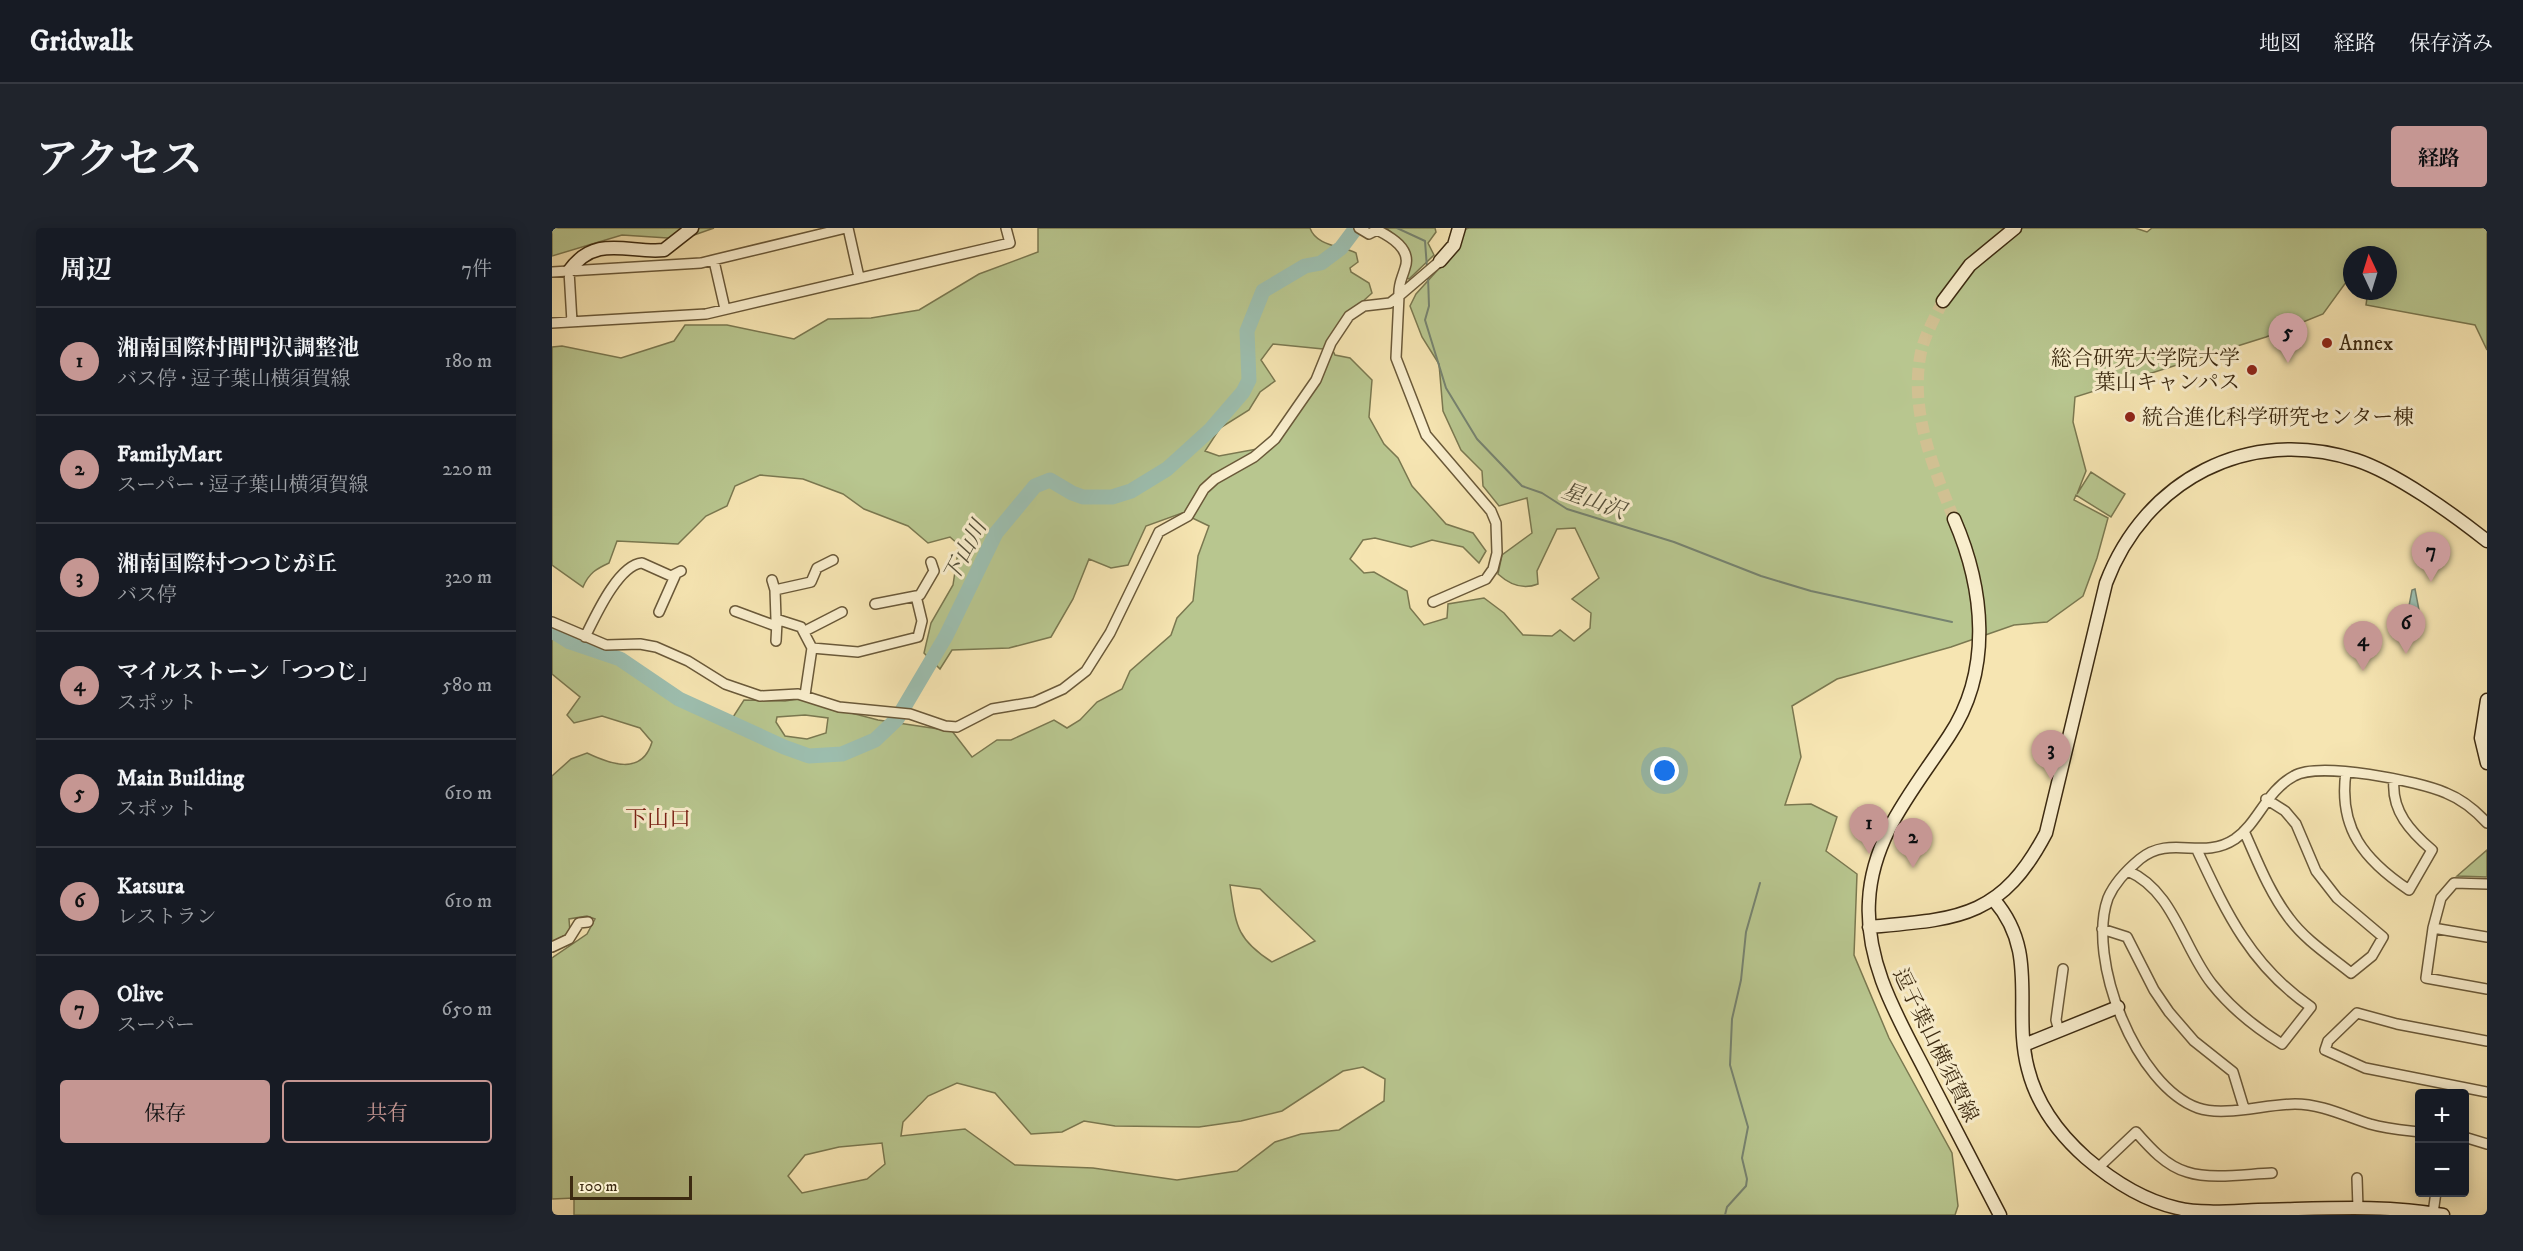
<!DOCTYPE html>
<html lang="ja">
<head>
<meta charset="utf-8">
<style>
  body { margin:0; font-family:"IM FELL DW Pica","Noto Serif JP",serif; background:#20242c; color:#f1f3f6 }
  .controls { position:absolute; right:18px; bottom:18px; display:grid; overflow:hidden; border-radius:6px; box-shadow:0 3px 15px #0003 }
  .controls button { width:54px; height:54px; display:grid; place-items:center; padding:0; border:0; border-bottom:2px solid #363941; background:#171b24; color:#f1f3f6; font:30px sans-serif }
  .compass { position:absolute; left:1791px; top:18px; width:54px; height:54px; border-radius:50%; background:#171b24; box-shadow:0 3px 15px #0003; rotate:356deg }
  .scale { position:absolute; left:18px; bottom:15px; width:122px; box-sizing:border-box; padding-left:6px; border:3px solid #3c2a11; border-top:0; font-size:16px; line-height:21px; white-space:nowrap; color:#3c2a11; -webkit-text-stroke:4px #f9eecd; paint-order:stroke }
  .you { position:absolute; left:1113px; top:543px; width:21px; height:21px; margin:-15px; border:4px solid #fff; border-radius:50%; background:#1a73e8; box-shadow:0 0 0 9px #1a73e833 }
  .badge { display:grid; place-items:center; width:39px; height:39px; border-radius:50%; background:#c59692; color:#111; font-size:20px; font-weight:700 }
  .pin { position:absolute; translate:-50% -50px; filter:drop-shadow(0 2px 3px #0008) }
  .pin::after { content:''; position:absolute; top:32px; width:21px; height:18px; background:inherit; clip-path:polygon(0 0,100% 0,50% 100%) }
  .list { margin:0; padding:0; list-style:none }
  h2 { display:flex; justify-content:space-between; align-items:center; height:78px; margin:0; padding:0 24px; font-size:26px }
  h2 small { font-size:20px; font-weight:400; color:#9ea1a6 }
  .list li { display:grid; grid-template-columns:39px 1fr auto; gap:18px; align-items:center; box-sizing:border-box; height:108px; padding:0 24px; border-top:2px solid #363941 }
  .list b { display:block; font-size:22px; white-space:nowrap }
  .list p { margin:0; font-size:20px; white-space:nowrap; color:#9ea1a6 }
  .list em { font-size:20px; font-style:normal; color:#9ea1a6 }
  .actions { display:flex; gap:12px; padding:18px 24px }
  .actions a { flex:1; padding:14px 0; border:2px solid #c59692; border-radius:6px; text-align:center; font-size:21px; color:#c59692 }
  .actions .main { background:#c59692; color:#111 }
  .map { position:relative; flex:none; width:1935px; height:987px; overflow:hidden; border-radius:6px }
  header { display:flex; align-items:center; gap:36px; box-sizing:border-box; height:84px; padding:0 30px; background:#171b24; border-bottom:2px solid #363941 }
  header strong { font-size:28px }
  nav { display:flex; gap:33px; margin-inline-start:auto; font-size:21px }
  .intro { display:flex; align-items:center; justify-content:space-between; box-sizing:border-box; height:144px; padding:0 36px }
  h1 { margin:0; font-size:42px }
  .button { padding:15px 27px; border-radius:6px; background:#c59692; color:#111; font-size:21px; font-weight:700 }
  main { display:flex; gap:36px; padding:0 36px }
  aside { flex:1; background:#171b24; border-radius:6px; box-shadow:0 3px 15px #0003 }
  .map>svg:first-child { display:block }
  .green { fill:#b8c68f; stroke:#7a7850; stroke-width:1.5; fill-rule:evenodd }
  .water { fill:#9dbfb0; stroke:#768370; stroke-width:1.5 }
  .lines { fill:none; stroke-linecap:round; stroke-linejoin:round }
  .stream { stroke:#768370; stroke-width:2 }
  .river { stroke:#9dbfb0; stroke-width:15 }
  .secondary-tunnel { stroke:#d1c092; stroke-width:12; stroke-dasharray:12 6; stroke-linecap:butt }
  .street-casing { stroke:#6a5939; stroke-width:12 }
  .secondary-casing { stroke:#3c2a11; stroke-width:15 }
  .street { stroke:#f9eecd; stroke-width:9 }
  .secondary { stroke:#f9eecd; stroke-width:12 }
  .poi-dot { fill:#8f2418; stroke:#f9eecd; stroke-width:2 }
  .labels { text-anchor:middle; stroke-width:6; stroke-linejoin:round; paint-order:stroke }
  .poi-label { font-size:21px; fill:#3c2a11; stroke:#f9eecd; text-anchor:start }
  .street-label { font-size:21px; fill:#3c2a11; stroke:#f9eecd }
  .water-label { font-size:22px; font-style:italic; fill:#544f39; stroke:#f9eecd }
  .neighbourhood-label { font-size:22px; fill:#7a1f14; stroke:#f9eecd }
</style>
</head>
<body>
<header>
<strong>Gridwalk</strong>
<nav><a>地図</a><a>経路</a><a>保存済み</a></nav>
</header>
<div class="intro"><h1>アクセス</h1><a class="button">経路</a></div>
<main>
<aside>
<h2>周辺<small>7件</small></h2>
<ul class="list">
<li><span class="badge">1</span><div><b>湘南国際村間門沢調整池</b><p>バス停 · 逗子葉山横須賀線</p></div><em>180 m</em></li>
<li><span class="badge">2</span><div><b>FamilyMart</b><p>スーパー · 逗子葉山横須賀線</p></div><em>220 m</em></li>
<li><span class="badge">3</span><div><b>湘南国際村つつじが丘</b><p>バス停</p></div><em>320 m</em></li>
<li><span class="badge">4</span><div><b>マイルストーン「つつじ」</b><p>スポット</p></div><em>580 m</em></li>
<li><span class="badge">5</span><div><b>Main Building</b><p>スポット</p></div><em>610 m</em></li>
<li><span class="badge">6</span><div><b>Katsura</b><p>レストラン</p></div><em>610 m</em></li>
<li><span class="badge">7</span><div><b>Olive</b><p>スーパー</p></div><em>650 m</em></li>
</ul>
<div class="actions"><a class="main">保存</a><a>共有</a></div>
</aside>
<div class="map">
<svg width="1935" height="987" viewBox="0 0 1935 987">
  <rect width="100%" height="100%" fill="#f6e5b2"/>
  <filter id="stains"><feTurbulence type="fractalNoise" baseFrequency=".00333" numOctaves="4"/><feColorMatrix values="0 0 0 0 .2 0 0 0 0 .09 0 0 0 0 .02 0 0 0 .5 -.17"/></filter>
  <radialGradient id="worn" r=".72"><stop offset=".6" stop-color="#630" stop-opacity="0"/><stop offset="1" stop-color="#630" stop-opacity=".3"/></radialGradient>
  <path class="green" d="M0 0H162L131 11 70 7 0 28Z
    M486 0H758C764 18 790 18 804 25L806 34 798 40 799 44 817 55 820 65 788 94 776 112 783 127 798 130 820 152 817 189 832 216 846 230 860 258 894 296 921 305 934 323 927 335 911 319 880 312 859 319 823 310 811 312 798 331 812 345 822 344 855 363 858 380 872 397 895 390 896 376 932 370 952 385 971 407 1000 408 1008 402 1022 413 1038 400 1039 385 1020 371 1047 350 1023 300 1005 301 985 343 986 356C971 362 958 357 946 346L950 327 980 305 975 270 947 278 931 258 930 243 909 222 891 183 887 136 870 109 858 78 864 66 900 26 910 2 917 0H1583L1595 4 1600 0H1935V122L1923 97 1814 77 1816 63H1836V27H1800V46L1771 86 1714 109 1523 169 1521 194 1534 243 1525 266 1539 244 1573 266 1559 289 1524 267 1522 272 1556 290 1545 330 1531 368 1495 394 1462 397 1399 419 1285 451 1240 478 1249 529 1233 577 1259 576 1285 589 1274 623 1305 646 1302 727 1337 810 1400 925 1406 978 1403 987H22V970L0 971V730L35 706 43 691 35 688 17 691 18 704 0 715V548L19 531 35 525C58 536 90 548 100 514L88 500 50 488 22 495 15 487 28 469 0 446V408L75 440 124 474 176 497 192 472 233 473 246 471 326 492 400 503 420 529 445 512H459L502 492 515 500 528 492 545 474 570 461 578 443 619 407 625 390 641 373 646 328 657 298 630 285 594 298 576 337 559 340 537 331 521 371 499 409 457 420 400 422 388 441 372 425 379 395 401 357 407 317 398 309 376 315 356 298 312 281 291 266 251 251 208 247 183 258 175 278 154 288 126 316 65 313 57 335C44 341 37 345 31 359L0 337V119L10 118 69 130 122 113 133 97H175L242 111 276 91 319 90 367 82 427 46 486 24ZM721 116 771 121 777 130 721 218 667 228 653 223 668 200 697 182 708 164 723 153 709 132ZM253 487 276 490 274 505 255 511 233 508 224 494 225 489ZM678 657 708 661 763 713 720 734C684 711 684 697 678 657ZM811 839 833 851 832 873 787 902 749 906 723 914 685 943 625 952 541 940 463 937 413 901 349 908 351 894 376 868 405 855 443 865 479 906 510 904 532 893 563 898 647 899 689 893 730 883 791 843ZM330 915 333 936 315 951 250 965 236 948 253 927 287 919Z
    M834 0H883L884 4 876 15 882 27 857 51 854 49C866 25 853 15 834 0Z
    M1935 622V649L1905 648Z"/>
  <path class="water" d="M1863 361 1870 398 1864 400 1859 390H1852L1860 380 1857 378 1860 362Z"/>
  <g class="lines">
    <path class="stream" d="M845 0 873 13 875 40
      M876 48 877 78 873 92 894 160 925 211 970 258 990 265 1015 281 1122 314 1209 348 1259 363 1400 394
      M1173 987 1175 979 1194 958 1195 951 1190 930 1196 899 1178 837 1180 791 1189 752 1194 704 1208 655"/>
    <path class="river" d="M0 403 18 414 68 431 127 471 232 519 257 528 290 526 323 512 345 491 394 408 444 305 483 258 498 252 520 265 531 269H560L579 263 615 241 659 201 691 164 697 152 695 103 711 63 753 38 769 35 789 20 804 0"/>
    <path class="secondary-tunnel" d="M1391 73C1383 89 1373 107 1369 124 1357 183 1381 238 1402 291"/>
    <defs>
      <path id="street" d="M296 0 307 49
        M162 33 173 81
        M17 43 20 94
        M0 44 149 35 294 0
        M0 95 154 86 458 15 454 0
        M220 352 223 362 224 391 249 399 260 420 253 467
        M223 362 259 354 265 340 281 332
        M364 368 368 367 382 343 379 334
        M881 374 934 351 941 341 945 325 944 295 939 283 874 207 844 130 847 68 888 33
        M183 383 221 397 228 393
        M107 384 123 348
        M0 394 54 417 88 416 104 419 136 433 173 456 208 468 246 466 287 479 358 486 393 498 405 499 440 481 482 474 511 461 534 443 558 405 607 304 636 288 652 261 663 251 702 229 723 211 764 152 779 115 797 88 812 78 838 75 847 68C846 56 850 51 853 40 860 21 839 9 825 2L817 6 807 0
        M253 403 290 384
        M33 409C43 389 66 337 90 335L119 348 129 343
        M224 413 225 394
        M260 420 306 424 366 409 370 393 364 368 323 376
        M1794 544C1786 600 1812 632 1857 662L1880 622C1859 604 1839 583 1842 552
        M1692 603C1705 632 1717 664 1737 690 1753 712 1778 728 1799 745L1820 728 1831 709 1785 670 1764 643 1744 596 1733 583 1714 571
        M1576 643C1622 663 1631 720 1660 756 1679 780 1704 800 1730 816L1759 779C1699 738 1675 686 1645 622
        M1935 656 1902 655 1889 670 1881 700 1935 709
        M1881 700 1874 750 1935 761
        M1550 701 1575 709 1602 762 1617 784 1642 813 1681 844 1692 880
        M0 719 17 711 27 695 36 694
        M1507 803 1504 792 1511 741
        M1935 813 1845 796 1805 785 1776 813 1773 822 1813 840 1935 864
        M1868 904C1850 902 1835 901 1818 896 1793 888 1769 876 1743 876 1714 876 1672 889 1646 880 1584 858 1534 731 1556 670 1562 656 1576 641 1588 631 1619 606 1650 633 1683 611 1707 594 1714 563 1742 548 1767 533 1867 553 1894 565 1909 571 1924 583 1935 595
        M1912 909 1935 916
        M1546 940 1584 904C1598 920 1614 938 1635 944 1660 952 1694 946 1720 945
        M1805 950 1806 980
        M1881 985 1884 964"/>
      <path id="secondary" d="M888 33 902 17 907 0
        M17 43C44 5 78 26 112 22L140 0
        M1391 73 1418 37 1463 0
        M1402 291C1432 360 1441 442 1397 508 1363 560 1320 608 1317 673 1313 740 1350 796 1379 854 1402 898 1425 943 1448 987
        M1935 472 1929 510 1935 535
        M1442 672C1488 725 1460 781 1476 841 1485 877 1507 906 1534 930 1561 953 1590 972 1625 980 1651 986 1679 983 1706 982 1768 981 1831 976 1891 987
        M1317 699C1405 691 1449 691 1494 605L1554 355C1593 252 1696 197 1804 232 1844 245 1901 286 1935 313
        M1472 817 1566 779"/>
    </defs>
    <use href="#street" class="street-casing"/>
    <use href="#secondary" class="secondary-casing"/>
    <use href="#street" class="street"/>
    <use href="#secondary" class="secondary"/>
  </g>
  <g class="poi-dot">
    <circle cx="1775" cy="115" r="6"/>
    <circle cx="1700" cy="142" r="6"/>
    <circle cx="1578" cy="189" r="6"/>
  </g>
  <g class="labels">
    <g class="poi-label">
      <text x="1787" y="122">Annex</text>
      <text x="1688" y="137" text-anchor="end">総合研究大学院大学<tspan x="1688" dy="24">葉山キャンパス</tspan></text>
      <text x="1590" y="196">統合進化科学研究センター棟</text>
    </g>
    <g class="street-label">
      <text transform="translate(1384 817) rotate(64)" y="7">逗子葉山横須賀線</text>
    </g>
    <g class="water-label">
      <text transform="translate(1042 272) rotate(20)" y="8">星山沢</text>
      <text transform="translate(412 323) rotate(-62)" y="8">下山川</text>
    </g>
    <g class="neighbourhood-label">
      <text x="106" y="598">下山口</text>
    </g>
  </g>
  <rect width="100%" height="100%" filter="url(#stains)"/>
  <rect width="100%" height="100%" fill="url(#worn)"/>
</svg>
<div class="controls">
<button>+</button>
<button>−</button>
</div>
<svg class="compass" viewBox="-18 -18 36 36"><path d="M0-13l5 13h-10z" fill="#e53935"/><path d="M0 13l5-13h-10z" fill="#9ea1a6"/></svg>
<div class="scale">100 m</div>
<div class="you"></div>
<div class="pin badge" style="left:1317px;top:626px">1</div>
<div class="pin badge" style="left:1361px;top:640px">2</div>
<div class="pin badge" style="left:1499px;top:552px">3</div>
<div class="pin badge" style="left:1811px;top:443px">4</div>
<div class="pin badge" style="left:1736px;top:135px">5</div>
<div class="pin badge" style="left:1854px;top:426px">6</div>
<div class="pin badge" style="left:1879px;top:354px">7</div>
</div>
</main>
</body>
</html>
